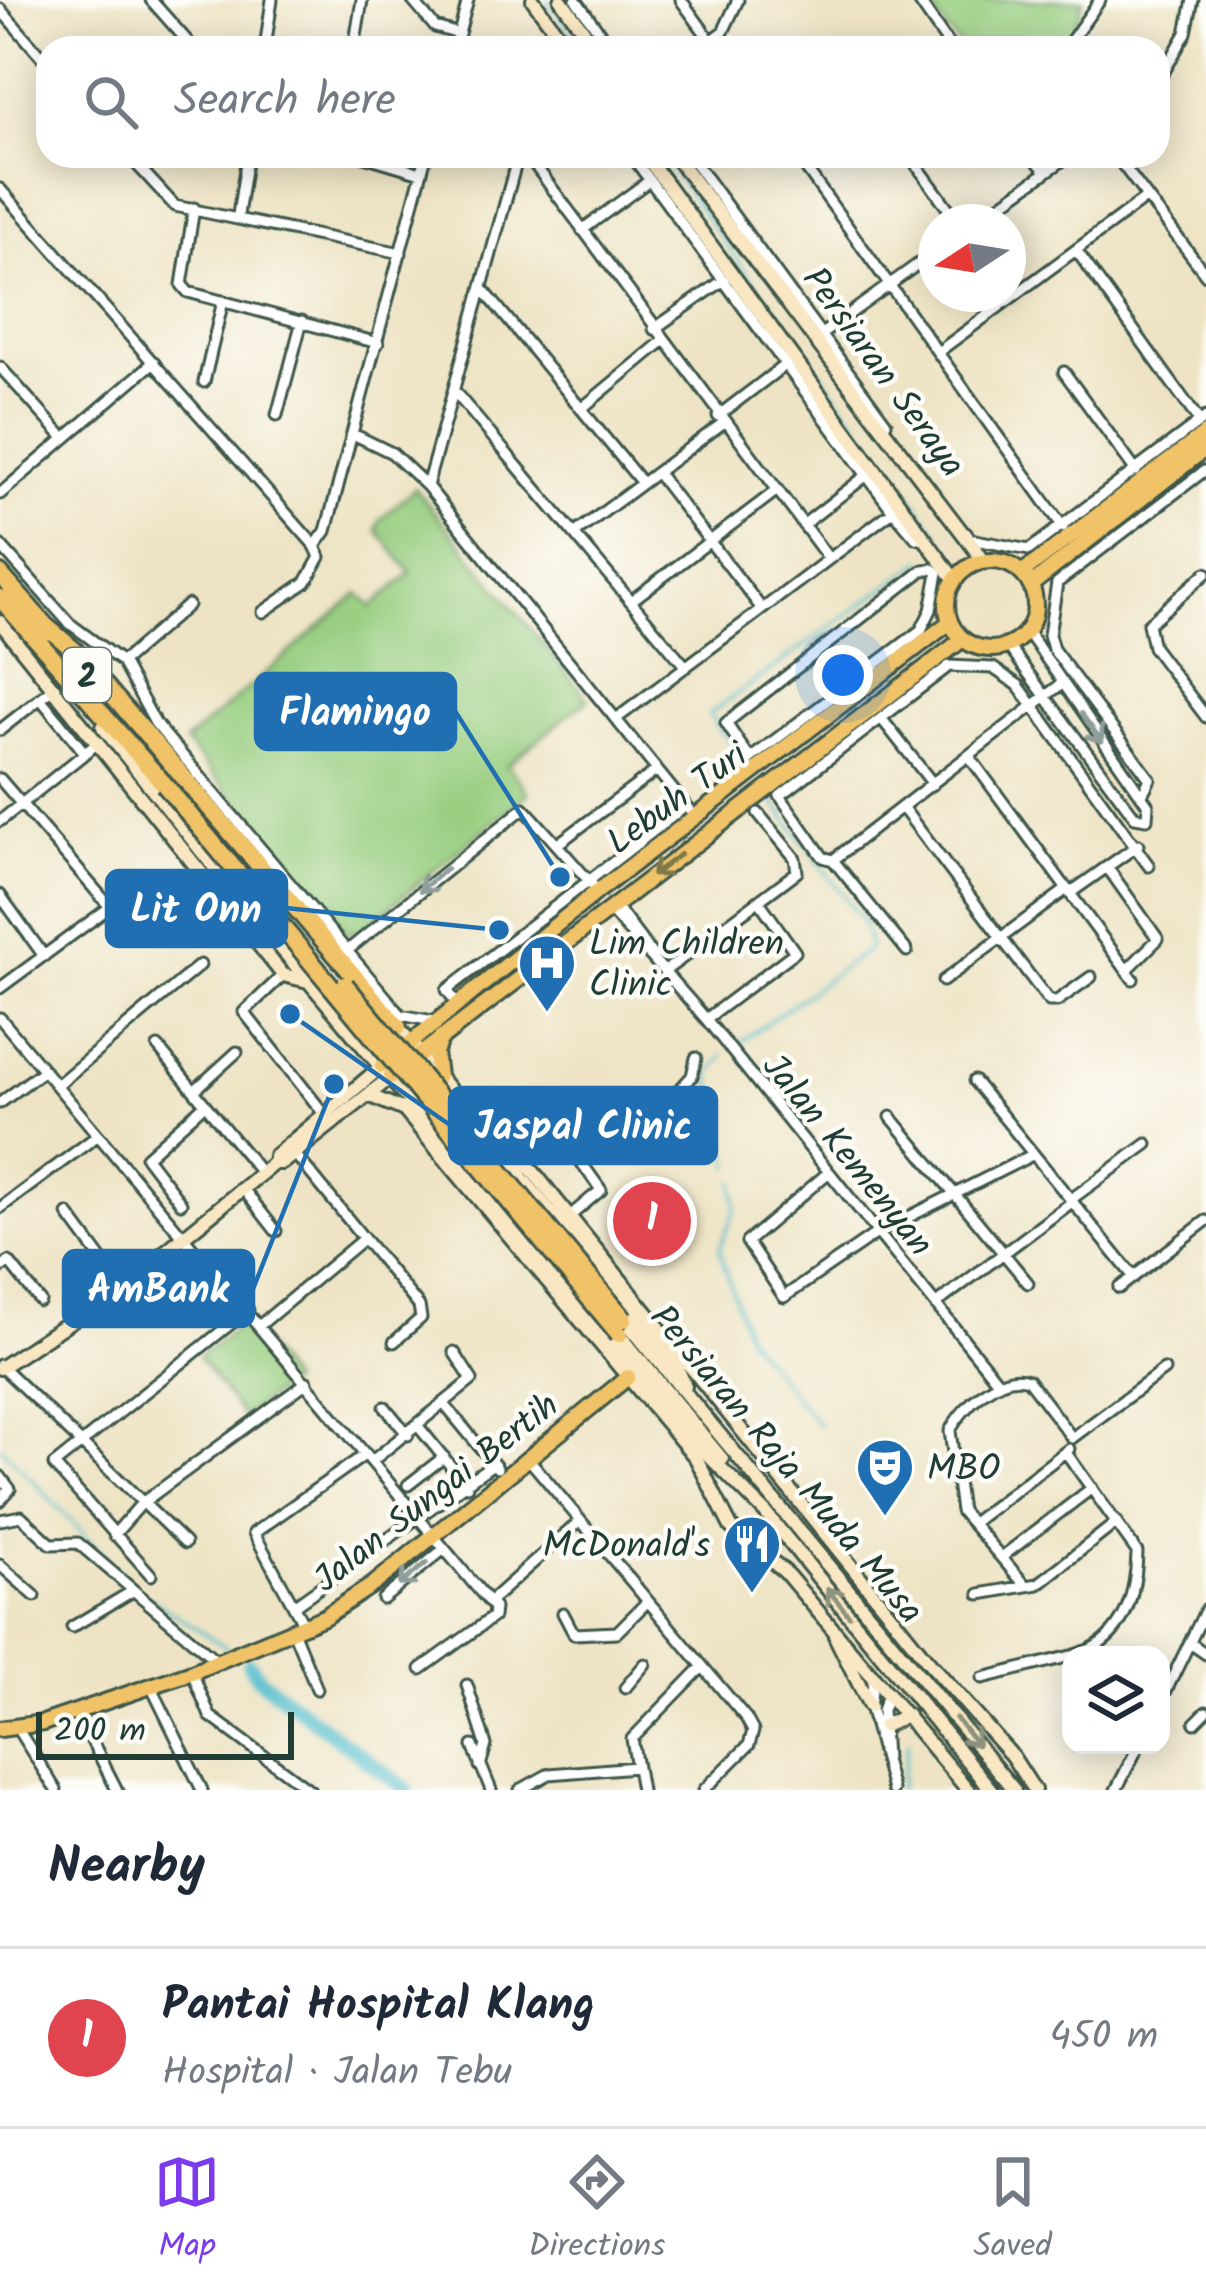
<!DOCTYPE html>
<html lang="en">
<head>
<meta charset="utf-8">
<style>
  body { margin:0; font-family:Kalam,sans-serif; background:#f2f2f3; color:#1f2937 }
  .controls { position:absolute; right:36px; bottom:36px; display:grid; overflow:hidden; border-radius:24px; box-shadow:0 6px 30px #0003 }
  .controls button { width:108px; height:108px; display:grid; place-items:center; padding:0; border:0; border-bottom:3px solid #e0e1e3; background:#fff; color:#1f2937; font:60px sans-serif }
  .compass { position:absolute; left:918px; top:204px; width:108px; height:108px; border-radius:50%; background:#fff; box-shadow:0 6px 30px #0003; rotate:258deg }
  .scale { position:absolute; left:36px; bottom:30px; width:258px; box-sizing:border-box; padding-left:12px; border:6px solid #1f3d34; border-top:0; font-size:33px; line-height:42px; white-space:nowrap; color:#1f3d34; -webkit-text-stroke:9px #fdfcf7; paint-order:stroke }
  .you { position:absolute; left:843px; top:675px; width:42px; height:42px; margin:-30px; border:9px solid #fff; border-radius:50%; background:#1a73e8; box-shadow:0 0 0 18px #1a73e833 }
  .badge { display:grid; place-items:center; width:78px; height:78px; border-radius:50%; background:#7c3aed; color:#fff; font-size:39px; font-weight:700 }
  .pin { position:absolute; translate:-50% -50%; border:6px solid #fff; box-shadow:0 3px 12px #0006 }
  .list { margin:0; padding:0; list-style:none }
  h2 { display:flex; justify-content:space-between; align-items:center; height:156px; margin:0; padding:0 48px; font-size:51px }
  h2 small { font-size:39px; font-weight:400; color:#747a83 }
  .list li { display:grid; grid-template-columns:78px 1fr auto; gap:36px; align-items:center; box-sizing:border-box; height:180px; padding:0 48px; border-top:3px solid #e0e1e3 }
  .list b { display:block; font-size:45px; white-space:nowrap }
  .list p { margin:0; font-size:39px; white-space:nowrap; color:#747a83 }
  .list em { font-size:39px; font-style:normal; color:#747a83 }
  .icon { flex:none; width:66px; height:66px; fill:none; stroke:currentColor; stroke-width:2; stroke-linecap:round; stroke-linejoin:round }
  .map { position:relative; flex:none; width:1206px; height:1790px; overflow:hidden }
  .search { position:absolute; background:#fff; box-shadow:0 6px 30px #0003; left:36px; right:36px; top:36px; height:132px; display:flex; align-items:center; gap:30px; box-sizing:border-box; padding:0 42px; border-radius:36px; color:#747a83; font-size:45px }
  .sheet { height:336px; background:#fff }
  nav { display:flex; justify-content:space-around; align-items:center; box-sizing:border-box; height:168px; border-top:3px solid #e0e1e3; background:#fff; font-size:33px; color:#747a83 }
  nav a { display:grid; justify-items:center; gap:6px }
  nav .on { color:#7c3aed }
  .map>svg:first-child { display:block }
  .green { fill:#97cd7f; stroke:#5b855a; stroke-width:3 }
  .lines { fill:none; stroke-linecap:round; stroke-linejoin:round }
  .stream { stroke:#52becd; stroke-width:3 }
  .river { stroke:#52becd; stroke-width:15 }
  .street-casing { stroke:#3e564a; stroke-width:15 }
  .secondary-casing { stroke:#3e564a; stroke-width:18 }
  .primary-casing { stroke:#3e564a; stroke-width:20 }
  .highway-casing { stroke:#3e564a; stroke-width:22 }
  .street { stroke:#fff; stroke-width:9 }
  .secondary { stroke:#f9e7c3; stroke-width:12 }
  .primary { stroke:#f0c369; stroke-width:14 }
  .highway { stroke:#f0c369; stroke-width:16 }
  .highway-bridge-casing { stroke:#3e564a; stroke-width:22; stroke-linecap:butt }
  .highway-bridge { stroke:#f0c369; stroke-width:16 }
  .oneway { stroke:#8f9e9a }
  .oneway2 { stroke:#7d794c }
  .oneway3 { stroke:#8c927c }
  .labels { text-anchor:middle; stroke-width:9; stroke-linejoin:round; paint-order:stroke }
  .shield { fill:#fdfcf7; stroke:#62766e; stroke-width:3 }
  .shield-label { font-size:33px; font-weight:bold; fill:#1f3d34 }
  .street-label { font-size:36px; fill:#1f3d34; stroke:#fdfcf7 }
  .poi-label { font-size:36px; fill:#1f3d34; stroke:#fdfcf7; text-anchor:start }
  .leader { fill:none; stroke:#1f6fb2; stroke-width:4.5 }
  .callout-dot { fill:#1f6fb2; stroke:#fdfcf7; stroke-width:4.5 }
  .callout { fill:#1f6fb2; stroke:#1f6fb2; stroke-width:4.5 }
  .callout-label { font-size:39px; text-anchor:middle; font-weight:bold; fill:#fff }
</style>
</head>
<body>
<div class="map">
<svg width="1206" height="1790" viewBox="0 0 1206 1790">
  <rect width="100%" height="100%" fill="#fdfcf7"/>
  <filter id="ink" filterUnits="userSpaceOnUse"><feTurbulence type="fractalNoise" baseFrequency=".00833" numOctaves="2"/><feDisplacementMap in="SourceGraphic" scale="24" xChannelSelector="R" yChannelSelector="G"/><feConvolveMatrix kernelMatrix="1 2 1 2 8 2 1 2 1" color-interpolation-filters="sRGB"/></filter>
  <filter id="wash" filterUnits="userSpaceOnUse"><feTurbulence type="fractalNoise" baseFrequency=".004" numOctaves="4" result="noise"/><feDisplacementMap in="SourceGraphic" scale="48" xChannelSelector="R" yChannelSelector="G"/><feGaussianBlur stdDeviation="2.7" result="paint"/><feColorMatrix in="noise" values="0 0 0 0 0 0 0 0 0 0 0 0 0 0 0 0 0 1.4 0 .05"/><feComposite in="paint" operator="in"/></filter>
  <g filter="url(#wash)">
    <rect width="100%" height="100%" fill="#eee4c5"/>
    <path class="green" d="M932 0H1083L1074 35 1055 48H961L931 7Z
      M415 488 588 699 507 765 529 793 360 931 348 933 185 742 359 593 372 607 411 573 377 530 380 520Z
      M246 1321 290 1382 243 1417 198 1357Z"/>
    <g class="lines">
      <path class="stream" d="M547 0 582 48
        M661 156 940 536
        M750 770 709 714 924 560
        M735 1046 870 948 864 923 770 797
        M723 1056 710 1075 731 1167
        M734 1182 736 1208 719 1248 747 1337 819 1426
        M0 1446 127 1580
        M149 1597 230 1650
        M900 1790 908 1742"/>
      <path class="river" d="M249 1664 262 1681 407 1790"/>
    </g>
  </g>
  <g filter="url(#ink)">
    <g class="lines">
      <defs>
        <path id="street" d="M151 0 189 43
          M412 0 435 27 459 34
          M576 0 611 48
          M681 0 716 48
          M918 0 951 48
          M0 9 48 64
          M711 41 723 32 738 0
          M265 48 272 0
          M354 48 362 0
          M455 48 468 0
          M546 48 553 27
          M1066 48 1100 0
          M1158 82 1186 33 1193 0
          M129 156 175 206 401 253
          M364 156 421 173
          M528 156 829 559
          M632 156 893 511 916 538 925 540
          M690 156 886 423
          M797 156 1063 527
          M910 156 958 222
          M1033 156 1046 172
          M1116 156 1206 275
          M806 168 823 156
          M0 189 315 546
          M194 208 182 285 188 292 378 343
          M238 215 247 156
          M976 222 1069 156
          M582 230 650 180
          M1076 250 1200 422
          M482 288 642 483
          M654 329 724 280
          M819 336 936 251
          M938 352 1146 198
          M0 367 64 438
          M1064 372 1136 471
          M204 382 223 301
          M454 391 686 667
          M581 409 663 341
          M277 415 302 321
          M718 416 786 364
          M353 434 392 453 427 486 695 817
          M657 473 762 609
          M427 486 518 156
          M0 494 154 362
          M803 525 867 475
          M966 533 970 539 1029 550 1206 417
          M574 534 723 423
          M0 545 69 623 122 662 155 723 401 1015 433 1021
          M315 546 326 531 426 156
          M933 569 938 573 931 610 921 630 750 759 726 723 923 570Z
          M1206 573 1148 624 1153 647 1206 717
          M631 601 776 491
          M263 612 306 582 320 557 315 546
          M1008 646 1135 817 1147 819 1148 805 1027 631
          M122 662 188 605
          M40 698 85 753
          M881 718 933 784
          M616 719 893 511
          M0 730 55 687
          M969 756 1133 979
          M0 779 110 907 0 988
          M1142 795 1150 779 1053 649 1049 635 1057 583 1204 471
          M902 807 1049 1001H1057L1091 977
          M0 821 99 742
          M559 843 657 770
          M833 860 1060 685
          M1107 867 1158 939 1127 970
          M1070 893 1138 845
          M0 895 44 956
          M614 904 654 957
          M609 909 706 1019 998 1382
          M348 950 524 808 598 891
          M907 951 833 860 823 857 780 796 949 666 993 668 1018 685 1149 866
          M665 971 797 872 795 858 758 813
          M283 975 244 1012 324 1114
          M943 981 1067 889
          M458 1005 447 990 686 806
          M0 1018 494 1608 493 1617 421 1669
          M706 1019 795 952 759 901
          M158 1047 262 1174
          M974 1081 1133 1276
          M57 1085 200 965
          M194 1091 237 1052
          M0 1103 44 1070
          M891 1117 1028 1283
          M290 1148 419 1306 421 1318 394 1342
          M829 1172 747 1242 784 1297 877 1233 1032 1155
          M244 1190 276 1231
          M1070 1200 1147 1144
          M181 1203 146 1157 205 1104
          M0 1208 97 1136
          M68 1214 122 1287
          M570 1216 601 1190 581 1162 682 1087 692 1076 696 1058
          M0 1268 9 1262 40 1301
          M1119 1288 1206 1221
          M936 1304 1072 1202
          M260 1325 363 1239
          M0 1365 185 1543
          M444 1404 497 1468
          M385 1407 408 1435
          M418 1426 467 1486
          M1072 1438 1164 1370
          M1067 1454 1137 1552C1136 1597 1123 1642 1075 1655
          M528 1458 746 1718 753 1731 749 1745 704 1790
          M372 1461 472 1380 454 1352
          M0 1476 10 1489 0 1501
          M408 1485 444 1457
          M0 1520 21 1516 51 1544 78 1543 219 1663
          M975 1521 1069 1449
          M114 1535 142 1503 307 1382
          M1003 1556 1092 1488
          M0 1565 35 1596
          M151 1575 54 1465 248 1310
          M1026 1586 961 1511 950 1431C962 1407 1000 1370 1028 1380L1072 1438
          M980 1594 1038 1584 1117 1522
          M383 1599 444 1549
          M489 1602 579 1522
          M295 1605 493 1464
          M563 1613 574 1634 617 1632 648 1601
          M72 1627 131 1592
          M305 1627 254 1533 366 1454
          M294 1633 317 1689
          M1190 1643 1206 1654
          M192 1672 210 1716 310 1790
          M874 1675 870 1706 892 1790
          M983 1678 1071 1656
          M467 1685 486 1745 480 1766
          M151 1686 202 1790
          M625 1688 645 1664
          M1161 1701 1206 1609
          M77 1712 117 1790
          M1195 1723 1206 1712
          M17 1728 56 1790
          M473 1746 491 1790
          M885 1758 882 1710 889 1693
          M520 1790 549 1774 636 1767
          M641 1790 632 1739 702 1667
          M1116 1790 1139 1745"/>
        <path id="secondary" d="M533 0 568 48
          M561 0 596 48
          M646 156 955 580
          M675 156 984 561
          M0 622 283 975 308 981
          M103 727 234 892 694 1441 767 1514
          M398 1027 676 1365 685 1386
          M368 1095 404 1110 696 1458 731 1527 785 1572 968 1790
          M274 1163 275 1156 382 1066
          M516 1173 527 1164 927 1660 1012 1756 1034 1790
          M624 1319 1014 1790
          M619 1334 722 1459
          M0 1368 122 1287 274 1163H282L391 1077
          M765 1512 991 1790
          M836 1638 870 1706
          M884 1726 907 1715"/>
        <path id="primary" d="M947 605a44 44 0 1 1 88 0a44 44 0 1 1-88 0Z
          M1022 573 1206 433
          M1031 585 1206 448
          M382 1066 598 891 950 622
          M438 1076 435 1053 441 1037
          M391 1077 963 639
          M0 1729 43 1723 192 1672 324 1617 374 1584 628 1377"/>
        <path id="highway" d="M0 574 51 632
          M0 598 164 784
          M47 627 74 650 398 1027"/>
      </defs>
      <use href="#street" class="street-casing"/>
      <use href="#secondary" class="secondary-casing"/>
      <use href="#primary" class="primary-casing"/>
      <use href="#highway" class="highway-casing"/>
      <use href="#street" class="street"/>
      <use href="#secondary" class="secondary"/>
      <use href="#primary" class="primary"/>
      <use href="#highway" class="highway"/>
      <defs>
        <path id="highway-bridge" d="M164 784 619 1334
          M345 985 624 1319"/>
      </defs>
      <use href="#highway-bridge" class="highway-bridge-casing"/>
      <use href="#highway-bridge" class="highway-bridge"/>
    </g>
    <defs><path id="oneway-shaft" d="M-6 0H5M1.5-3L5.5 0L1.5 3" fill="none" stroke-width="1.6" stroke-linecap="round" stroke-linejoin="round" transform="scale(3)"/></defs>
    <g class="oneway">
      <use href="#oneway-shaft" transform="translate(1092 728) rotate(53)"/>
      <use href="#oneway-shaft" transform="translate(433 880) rotate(140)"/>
      <use href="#oneway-shaft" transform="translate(413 1574) rotate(141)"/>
    </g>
    <use class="oneway2" href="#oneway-shaft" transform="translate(666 865) rotate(143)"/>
    <g class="oneway3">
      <use href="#oneway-shaft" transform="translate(838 1602) rotate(-129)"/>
      <use href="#oneway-shaft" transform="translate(967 1732) rotate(51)"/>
    </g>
  </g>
  <defs>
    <symbol id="hospital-pin" viewBox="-11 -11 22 30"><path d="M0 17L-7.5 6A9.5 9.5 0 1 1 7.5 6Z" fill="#1f6fb2" stroke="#fdfcf7"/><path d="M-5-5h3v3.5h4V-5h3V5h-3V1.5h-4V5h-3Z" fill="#fff"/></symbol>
    <symbol id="theatre-pin" viewBox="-11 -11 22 30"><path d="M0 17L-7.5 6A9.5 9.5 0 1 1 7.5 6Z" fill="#1f6fb2" stroke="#fdfcf7"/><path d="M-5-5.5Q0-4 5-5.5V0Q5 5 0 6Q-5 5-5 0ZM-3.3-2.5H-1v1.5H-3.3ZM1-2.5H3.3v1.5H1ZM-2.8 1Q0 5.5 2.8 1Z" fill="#fff"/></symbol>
    <symbol id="restaurant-pin" viewBox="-11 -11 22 30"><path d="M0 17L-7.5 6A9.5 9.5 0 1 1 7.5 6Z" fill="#1f6fb2" stroke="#fdfcf7"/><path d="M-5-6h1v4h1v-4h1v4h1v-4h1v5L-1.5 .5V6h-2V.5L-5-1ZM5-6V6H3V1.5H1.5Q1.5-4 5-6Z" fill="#fff"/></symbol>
  </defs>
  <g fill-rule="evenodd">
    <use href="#hospital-pin" x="514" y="930" width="66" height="90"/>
    <use href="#theatre-pin" x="852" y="1434" width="66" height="90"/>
    <use href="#restaurant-pin" x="719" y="1511" width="66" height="90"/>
  </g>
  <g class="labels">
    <rect class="shield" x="63" y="648" width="48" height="54" rx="9"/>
    <g class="shield-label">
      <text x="87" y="687">2</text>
    </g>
    <g class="street-label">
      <text transform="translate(885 371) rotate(54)" y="13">Persiaran Seraya</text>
      <text transform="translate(676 797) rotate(-36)" y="13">Lebuh Turi</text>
      <text transform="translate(849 1154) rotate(51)" y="13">Jalan Kemenyan</text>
      <text transform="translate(788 1463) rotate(50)" y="13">Persiaran Raja Muda Musa</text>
      <text transform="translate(435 1491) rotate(-38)" y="13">Jalan Sungai Bertih</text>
    </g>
    <g class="poi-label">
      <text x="589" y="955">Lim Children<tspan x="589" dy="41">Clinic</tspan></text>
      <text x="927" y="1480">MBO</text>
      <text x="710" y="1557" text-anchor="end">McDonald's</text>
    </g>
  </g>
  <path class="leader" d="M560 877L455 711M499 930L286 908M290 1014L450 1125M334 1084L253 1289"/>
  <g class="callout-dot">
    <circle cx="560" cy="877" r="12"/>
    <circle cx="499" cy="930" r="12"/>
    <circle cx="290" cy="1014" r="12"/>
    <circle cx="334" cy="1084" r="12"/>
  </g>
  <g class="callout">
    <rect x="256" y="674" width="199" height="75" rx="12"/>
    <rect x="107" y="871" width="179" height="75" rx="12"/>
    <rect x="450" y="1088" width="266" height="75" rx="12"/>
    <rect x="64" y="1251" width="189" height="75" rx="12"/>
  </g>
  <g class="callout-label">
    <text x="355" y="725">Flamingo</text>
    <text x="196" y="922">Lit Onn</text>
    <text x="583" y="1139">Jaspal Clinic</text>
    <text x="158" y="1302">AmBank</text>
  </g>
</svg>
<div class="controls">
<button><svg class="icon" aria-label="layers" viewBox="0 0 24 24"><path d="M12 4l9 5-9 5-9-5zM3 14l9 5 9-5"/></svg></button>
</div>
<svg class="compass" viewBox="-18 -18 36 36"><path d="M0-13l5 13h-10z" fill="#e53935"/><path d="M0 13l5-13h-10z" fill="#747a83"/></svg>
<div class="scale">200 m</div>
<div class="you"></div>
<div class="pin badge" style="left:652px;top:1221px;background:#e0444e">1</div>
<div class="search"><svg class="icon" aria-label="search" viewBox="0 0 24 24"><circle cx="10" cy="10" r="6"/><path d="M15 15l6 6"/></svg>Search here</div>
</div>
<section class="sheet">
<h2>Nearby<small></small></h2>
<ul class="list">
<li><span class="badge" style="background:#e0444e">1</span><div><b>Pantai Hospital Klang</b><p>Hospital · Jalan Tebu</p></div><em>450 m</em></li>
</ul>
</section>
<nav>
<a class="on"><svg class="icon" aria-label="map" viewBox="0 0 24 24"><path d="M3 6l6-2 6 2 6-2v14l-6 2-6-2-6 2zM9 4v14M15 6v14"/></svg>Map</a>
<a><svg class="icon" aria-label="directions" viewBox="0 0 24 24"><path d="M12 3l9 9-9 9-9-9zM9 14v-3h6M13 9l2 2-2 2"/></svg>Directions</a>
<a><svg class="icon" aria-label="saved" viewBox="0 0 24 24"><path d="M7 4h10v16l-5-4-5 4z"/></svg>Saved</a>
</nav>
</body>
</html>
